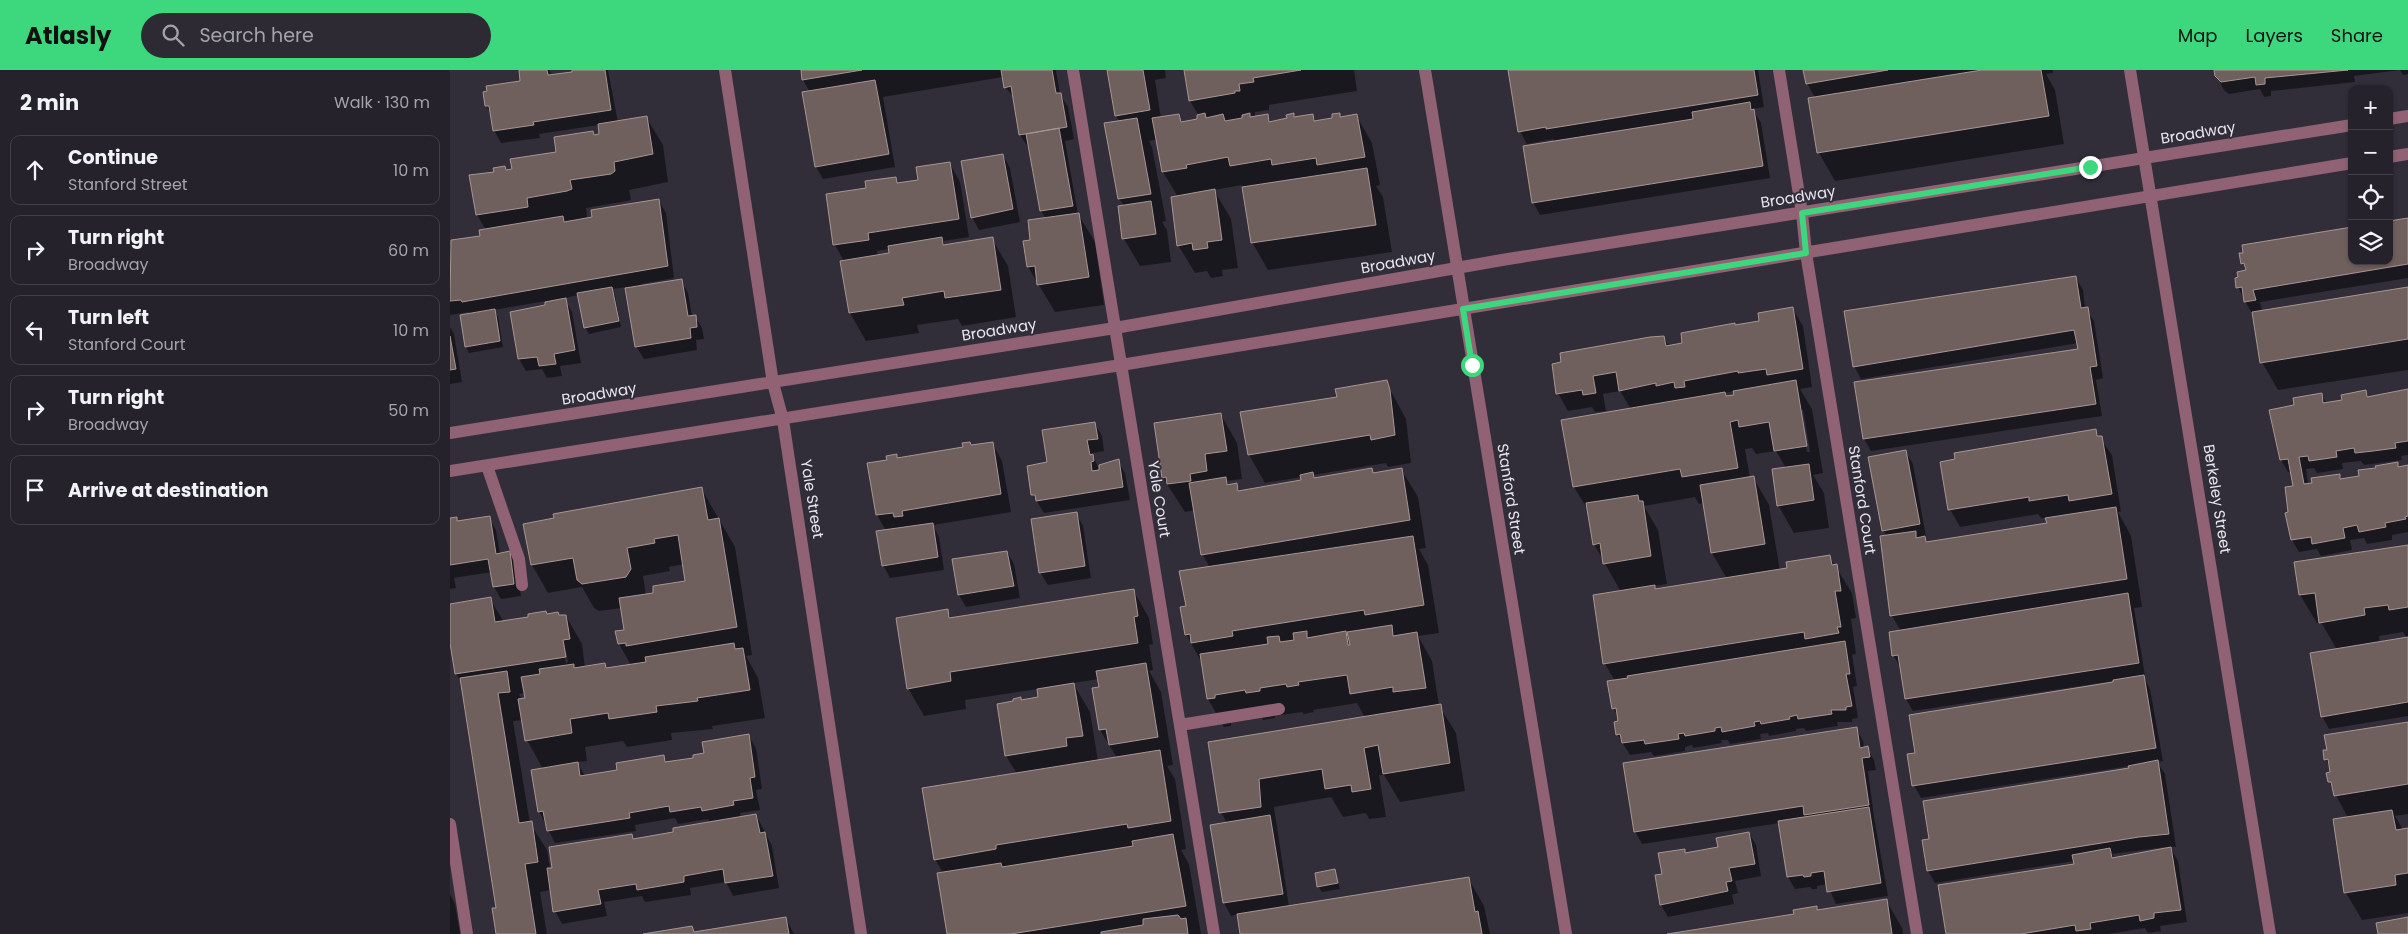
<!DOCTYPE html>
<html lang="en">
<head>
<meta charset="utf-8">
<style>
  body { margin:0; font-family:Poppins,sans-serif; background:#2d2a34; color:#f1f3f6 }
  .controls { position:absolute; right:15px; top:15px; display:grid; overflow:hidden; border-radius:10px; box-shadow:0 1px 4px #0004 }
  .controls button { width:45px; height:45px; display:grid; place-items:center; padding:0; border:0; border-bottom:1px solid #423f48; background:#25222c; color:#f1f3f6; font:25px sans-serif }
  .stop { position:absolute; width:15px; height:15px; margin:-11px; border:4px solid #3dd77d; border-radius:50%; background:#fff }
  .stop.end { background:#3dd77d; border-color:#fff; box-shadow:0 1px 5px #0008 }
  .list { margin:0; padding:0; list-style:none }
  h2 { display:flex; justify-content:space-between; align-items:center; height:65px; margin:0; padding:0 20px; font-size:21px }
  h2 small { font-size:16px; font-weight:400; color:#a3a4a9 }
  .list li { display:grid; grid-template-columns:32px 1fr auto; gap:15px; align-items:center; box-sizing:border-box; height:70px; margin:0 10px 10px; padding:0 10px; border:1px solid #423f48; border-radius:10px }
  .list b { display:block; font-size:19px; white-space:nowrap }
  .list p { margin:0; font-size:16px; white-space:nowrap; color:#a3a4a9 }
  .list em { font-size:16px; font-style:normal; color:#a3a4a9 }
  .icon { flex:none; width:28px; height:28px; fill:none; stroke:currentColor; stroke-width:2; stroke-linecap:round; stroke-linejoin:round }
  .map { position:relative; flex:none; width:1958px; height:864px; overflow:hidden }
  header { display:flex; align-items:center; gap:30px; box-sizing:border-box; height:70px; padding:0 25px; background:#3dd77d; color:#111 }
  header strong { font-size:24px }
  nav { display:flex; gap:28px; margin-inline-start:auto; font-size:18px }
  .search { width:350px; height:45px; background:#2d2a34; display:flex; align-items:center; gap:12px; box-sizing:border-box; padding:0 18px; border-radius:28px; color:#a3a4a9; font-size:19px }
  main { display:flex }
  aside { flex:1; background:#25222c }
  .map>svg:first-child { display:block }
  .shadow { fill:#0007; fill-rule:evenodd }
  .building { fill:#70605d; stroke:#a79692 }
  .lines { fill:none; stroke-linecap:round; stroke-linejoin:round }
  .minor { stroke:#906274; stroke-width:12 }
  .route { stroke:#3dd77d; stroke-width:6 }
  .labels { text-anchor:middle; stroke-width:4; stroke-linejoin:round; paint-order:stroke }
  .street-label { font-size:15px; fill:#e7e5ed; stroke:#312e3a }
</style>
</head>
<body>
<header>
<strong>Atlasly</strong>
<div class="search"><svg class="icon" aria-label="search" viewBox="0 0 24 24"><circle cx="10" cy="10" r="6"/><path d="M15 15l6 6"/></svg>Search here</div>
<nav><a>Map</a><a>Layers</a><a>Share</a></nav>
</header>
<main>
<aside>
<h2>2 min<small>Walk · 130 m</small></h2>
<ul class="list">
<li><svg class="icon" aria-label="ahead" viewBox="0 0 24 24"><path d="M12 20V5M6 11l6-6 6 6"/></svg><div><b>Continue</b><p>Stanford Street</p></div><em>10 m</em></li>
<li><svg class="icon" aria-label="right" viewBox="0 0 24 24"><path d="M7 20v-9h11M14 6l5 5-5 5"/></svg><div><b>Turn right</b><p>Broadway</p></div><em>60 m</em></li>
<li><svg class="icon" aria-label="left" viewBox="0 0 24 24"><path d="M17 20v-9H6M10 6l-5 5 5 5"/></svg><div><b>Turn left</b><p>Stanford Court</p></div><em>10 m</em></li>
<li><svg class="icon" aria-label="right" viewBox="0 0 24 24"><path d="M7 20v-9h11M14 6l5 5-5 5"/></svg><div><b>Turn right</b><p>Broadway</p></div><em>50 m</em></li>
<li><svg class="icon" aria-label="arrive" viewBox="0 0 24 24"><path d="M6 21V4h12l-3 4 3 4H6"/></svg><div><b>Arrive at destination</b></div></li>
</ul>
</aside>
<div class="map">
<svg width="1958" height="864" viewBox="0 0 1958 864">
  <rect width="100%" height="100%" fill="#312e3a"/>
  <path class="shadow" d="M70 0H99L103 6 123 3V0H158L168 52 196 47 213 75 218 112 179 120 181 130 177 131 136 138 137 147 132 149 209 131 216 143 224 208 191 214 192 216 231 210 238 223 242 246H245L252 258 254 269 246 270 247 280 194 289 186 276 177 217 162 219 165 225 171 257 139 264 135 257 129 225 114 228 122 242 131 293 110 296 112 306 97 308 92 299 76 301 69 289 97 236 96 231 44 240 48 247 53 277 19 283 16 277 11 246 20 245 19 242 0 245V175L31 167 36 160 27 145 21 106 56 101 151 65 149 55 89 64 90 68 51 73 44 60 42 45 36 36 71 12Z
    M352 0H606L610 24 618 37 624 69 615 71 628 144 645 172 654 235 605 242 578 197 596 149 591 141 580 77H578L570 65 565 29 555 17 553 7 433 27 445 97 373 109 366 97 353 23 360 22 353 10Z
    M658 0H715L716 8 705 10 711 48 728 45 733 53 749 50V46L740 31 736 0H904L907 21 819 35V40L805 42V48L817 45 821 53 839 49 843 44 846 48 862 45 866 52 883 49 889 44 891 48 906 45 922 73 930 115 926 116 933 127 942 182 818 200 802 172 792 115 764 120 781 149 788 198 772 200 773 206 761 208 757 201 745 203 728 175V127L713 102 708 69 699 71 702 77 716 151 712 152 717 160 721 192 690 196 674 169V136L669 128 670 52 666 46Z
    M1060 0H1308L1314 37 1303 39 1311 53 1320 108 1090 145 1083 132 1105 72 1103 69 1077 74 1070 61Z
    M1355 0H1603V3L1596 4 1605 20 1614 74 1385 111 1369 83 1360 29 1365 28 1357 13Z
    M1765 0H1958V4L1953 5 1950 0 1904 6 1905 12 1821 21V26L1814 27 1810 19 1779 24 1773 19Z
    M553 85 560 98 570 152 529 160 522 147Z
    M500 94 510 112 519 167 493 171 496 176 542 169 558 196 566 247 512 256 508 249 467 255 469 263 416 271 400 243 392 192 394 191 385 175 418 119 445 108 449 114 469 111ZM440 179 441 184 428 186 427 181Z
    M1958 150V208L1810 232 1812 241 1958 218V300L1828 320 1812 292 1802 244 1788 217 1797 202 1791 184 1939 191Z
    M1626 208 1633 220 1635 238 1644 251 1653 308 1646 310 1652 346 1421 381 1414 369 1629 280 1628 273 1411 309 1404 296Z
    M1342 238 1353 256 1362 317 1350 319 1362 339 1373 403 1363 405 1374 423 1379 458 1344 463 1328 435 1336 398 1326 381 1306 384 1302 378 1295 379 1300 408 1303 407 1319 435 1330 501 1379 486 1402 523 1406 548 1401 549 1406 584 1402 585 1403 591 1407 616 1403 617 1408 648 1402 649V652H1387L1388 656 1356 661 1354 658 1346 659V661L1319 666 1318 663 1310 664 1311 669 1280 674 1278 670H1271L1272 673 1243 678 1242 675 1235 677V681L1204 686 1201 682 1180 685 1167 664 1169 648 1163 638 1165 611 1155 594 1171 522 1144 474 1139 442 1124 417 1113 351 1181 339 1170 321 1153 324 1156 341 1145 342 1142 337 1118 341 1108 323 1214 268 1219 276 1233 274 1285 256 1310 253ZM1284 321 1285 326 1277 327 1275 323ZM1350 340H1353L1360 382H1357ZM1245 427 1249 434 1254 433 1262 483 1277 509 1206 520 1204 516 1217 514 1208 460 1194 436Z
    M0 257 4 264 12 312 0 314Z
    M936 312 956 349 961 393 938 397 936 393 863 405 865 409 921 400 924 404 951 399 968 427 976 478 969 479 978 495 989 563 968 566 982 591 989 636 1006 663 1015 721 950 732 934 705H929L936 747 919 749 916 743 893 747 881 727 824 737 839 837 1018 808 1034 836 1040 864H791L788 844 781 846 774 833 761 756 777 753 771 742 759 673 915 648 907 633 863 640 864 642 854 644 852 642 825 646V648L813 650 812 648 781 653V656L774 657 758 629 752 593 736 564 737 537 760 498 753 485 745 440 735 442 713 408 771 345 787 373 792 409 776 411 779 416 786 414 791 422 852 411V407L815 413 799 385 792 343 888 328Z
    M1915 321 1919 328 1958 321V385L1951 386 1952 390 1914 395 1911 391 1892 393 1893 399 1867 403 1864 398 1856 399 1858 415 1889 405 1892 410 1910 407 1909 401 1947 393 1950 397 1958 396V462L1942 465V470L1917 474 1914 468 1900 470 1902 480 1871 486 1867 479 1849 482 1842 470 1840 443 1844 417 1841 402H1838L1831 390 1820 340 1845 336 1871 324 1877 334 1894 331Z
    M645 354 652 366 654 381 643 383 645 390 648 397 668 391 675 403 680 430 594 443 583 425 599 393Z
    M1645 361 1662 385 1671 442H1668L1681 466 1692 537 1684 538 1695 606H1693L1700 619 1713 691 1707 692 1715 704 1726 777H1720L1728 791 1737 852 1710 856 1711 861 1698 863 1695 858 1658 864H1497L1625 795 1624 791 1485 813 1478 801 1473 771 1680 699V696L1471 728 1464 715 1665 613 1663 611 1463 641 1456 629 1451 598 1443 585 1451 561 1442 546 1437 466 1433 460 1456 382 1463 394 1476 467H1474L1478 473 1598 454 1596 448H1591L1588 444 1510 457 1500 439ZM1716 777 1717 779 1665 789 1662 784Z
    M542 373 552 391 561 442 483 455 489 467 494 500 440 508 433 495 436 461 427 445 418 394 438 391 446 385 449 389Z
    M251 418 285 477 302 585 296 586 308 608 315 648 262 656 263 659 221 663 222 670 177 677 173 671 135 677 137 691 127 692 135 706 169 701 214 687 217 693 245 689 298 665 306 678 312 719 306 720 310 740 290 743 291 748 306 745 313 758 322 776 329 818 283 826 276 812 240 818 241 825 195 832 192 826 154 832 157 846 112 854 105 841 101 820 90 822 97 864H47L48 839 12 614 6 604 0 565V535L40 529 54 552 97 545 116 546 132 574 135 598 154 594 157 599 181 595 169 574 167 562 175 561 171 538 149 541 144 538 132 517 98 523 82 495 75 455ZM234 494 236 512 196 525 193 506 220 501 219 497ZM111 569 114 572 118 592 116 593ZM75 623 76 629H72L69 624ZM73 650 77 670 93 699 89 741 105 773 186 761 185 755 225 748 228 754 258 749 260 753 224 763 184 770 182 765 100 799 97 780 80 753 63 651Z
    M626 443 633 456 641 508 598 515 590 502Z
    M6 448 9 452 39 448 46 460 50 484 59 482 66 495 71 526 51 529 44 517 42 502 4 508 6 518 0 519V449Z
    M1958 476V646L1879 659 1872 646 1887 580 1871 552 1867 553 1850 525 1846 493ZM1953 562 1957 569 1930 573 1929 566Z
    M557 482 564 494 570 528 516 537 509 525Z
    M683 520 699 548 703 574 699 575 703 600 699 601 711 622 723 695 717 696 725 709 736 779 731 780 739 794 751 864H499L493 803 485 789 567 704 556 686 548 635 564 632V630L590 628 588 619 515 630 516 639 474 646 458 618 497 541 502 549ZM649 609 650 660 667 688 648 691 640 642 623 613Z
    M1958 653V744L1945 746 1953 760 1958 759V843L1912 850 1896 823 1898 748 1879 712 1882 704 1876 689Z
    M1406 658 1413 671 1414 678H1417L1424 690 1426 700 1418 701 1424 747 1438 826 1386 834 1377 814 1367 816V819H1362L1360 817 1345 819 1338 807 1330 753 1192 774 1185 761Z
    M1299 763 1306 775 1311 806 1285 811 1288 823 1282 825 1284 834 1218 847 1211 835 1214 805 1234 780 1236 784 1269 778Z
    M885 801 890 819 872 822 868 816Z
    M0 824 5 834 10 864H0Z
    M1436 830 1452 858 1453 864H1225L1346 845 1366 837 1368 841Z
    M336 849 344 864H199L242 857 245 863Z"/>
  <path class="building" d="M69 0H97L98 5 122 2V0H155L161 40 83 52 84 55 43 61 39 36H35L33 22 37 21 36 16 70 11Z
    M351 0H412L352 10Z
    M551 0H602L606 23H611L617 57 569 65 561 16 554 18Z
    M657 0H693L700 40 665 46Z
    M734 0H851L803 8 804 12 789 14 790 21H785V23L739 31Z
    M1058 0H1304L1308 25 1096 59V57L1068 62Z
    M1353 0H1438L1356 14Z
    M1532 0H1591L1599 46 1367 83 1358 28Z
    M1764 0H1898L1815 8V14L1806 15 1805 7 1771 12 1765 6Z
    M425 10 439 84 365 97 352 22Z
    M1300 32 1301 40 1304 39 1313 96 1082 133 1073 76 1243 49 1242 42Z
    M755 43 756 48 773 44 775 51 792 48V45L800 43V47L818 44 819 52 837 48 836 45 844 43V47L863 44 864 51 882 48V44L890 43V47L907 44 915 87 867 95 866 88 822 95 821 89 780 96 778 87 736 95 737 98 712 102 702 48 729 44 731 52 747 49V45Z
    M197 46 203 84 164 92 165 101 161 104 120 110 122 119 117 121 77 128 78 137 26 145 19 105 44 102 43 98 55 96 56 100 62 99 60 89 106 82 104 67 143 61 144 65 149 64 148 54Z
    M687 48 701 124 668 129 654 53Z
    M609 58 623 136 590 141 576 64Z
    M553 84 563 139 521 148 511 91Z
    M500 92 509 149 418 163 419 170 383 175 376 124 416 118 415 111 446 107 447 113 468 110 466 97Z
    M917 98 926 155 801 173 792 117Z
    M765 119 772 170 757 172 758 178 743 180 742 173 727 176 721 127Z
    M209 129 218 196 12 232 11 230 0 231 1 170 30 166 29 160 113 146 114 152 142 147 141 140Z
    M701 131 706 164 672 169 668 136Z
    M629 143 639 207 587 215 585 196 577 197 573 171 580 170 578 150Z
    M1958 148V194L1803 220 1806 230 1794 232 1792 217 1786 218 1785 208 1788 207 1787 202 1796 200 1794 193 1791 194 1789 183H1793L1792 175 1902 157V191H1939V151Z
    M492 167 493 175 543 167 551 220 495 228 494 221 452 228 454 235 399 243 390 191 439 183 438 176Z
    M1626 206 1631 238 1638 237 1647 296 1640 297 1646 334 1413 369 1404 312 1628 279 1624 260 1403 297 1394 241Z
    M232 209 238 246 246 245 247 257 240 258 241 268 185 277 175 218Z
    M162 217 169 251 134 258 127 223Z
    M1958 217V269L1810 293 1802 242Z
    M116 228 125 280 104 284 106 294 89 296 87 287 68 289 60 242 95 235V232Z
    M1343 237 1353 299 1317 305 1316 299 1288 303V301L1234 311 1235 317 1225 318 1224 312 1206 316V313L1169 321 1166 302 1143 306 1146 323 1133 325 1132 320 1106 324 1102 294 1111 292 1110 283 1200 267 1214 266 1216 276 1232 273 1231 263 1285 253V255L1309 251 1308 243Z
    M45 239 50 271 15 277 10 245Z
    M0 266 6 299 0 300Z
    M937 310 940 320 945 365 921 370 920 365 798 385 790 342 887 327 885 319Z
    M1346 310 1357 376 1324 381 1319 352 1289 357 1288 350 1280 352 1288 398 1232 407 1230 399 1123 417 1111 350 1275 322 1276 326 1284 325 1283 321Z
    M1958 319V371L1945 373 1946 378 1923 381 1905 383 1904 378 1886 381 1887 387 1859 391 1858 386 1849 387 1854 414 1862 413 1861 408 1890 404V409L1909 406 1908 400 1926 398 1925 396 1948 392V397L1958 395V446L1955 447 1956 449 1935 453 1936 457 1909 462 1907 455 1893 458 1895 468 1862 474 1861 467 1841 470 1835 443 1838 442 1835 417 1843 416 1838 389 1830 390 1819 340 1844 335 1843 328 1872 323 1873 333 1892 330 1891 325 1916 320 1917 327Z
    M771 343 777 381 755 384 757 401 740 404 741 411 717 414 716 407 712 408 704 353Z
    M645 352 648 369 637 370 640 385 643 384 644 391 641 392 642 401 649 400V395L669 389 673 417 586 431 585 425H581L577 396 597 392 592 360Z
    M1646 359 1647 366H1652L1662 424 1619 431 1618 425 1579 431V427L1498 440 1490 392 1505 389 1504 383Z
    M520 372 521 375 543 372 551 424 452 441 453 446 444 447 443 443 426 445 417 393 437 390 436 386 447 384V388L513 377 512 373Z
    M1456 380 1470 454 1432 461 1418 387Z
    M1359 394 1364 430 1327 436 1322 399Z
    M922 398 923 403 952 398 960 450 751 485 739 413 776 407 777 415 787 413 788 421 851 410 850 405 863 402 864 408Z
    M1304 406 1315 474 1261 483 1250 415Z
    M252 417 258 450 269 448 287 557 176 576V573L168 574 165 561 174 560 169 528 203 523V516L235 511 228 465 204 469 205 473 177 478 181 499 176 507 132 514 127 510 123 488 81 495 73 454 104 448 103 444Z
    M1188 425 1189 431H1193L1201 486 1153 494 1150 473 1143 475 1136 433Z
    M1666 437 1677 509 1440 546 1430 466 1466 461V468L1475 466 1476 472 1597 453 1595 448Z
    M627 442 635 496 589 503 581 449Z
    M40 446 46 484 60 481 64 514 43 517 38 489 0 495V448L7 447V451Z
    M483 453 488 487 432 496 426 461Z
    M963 466 974 535 915 545 914 540 782 561 783 566 741 573 740 564 735 565 730 537 736 536 729 501Z
    M1958 475V537L1939 540 1938 535 1914 538 1915 545 1869 553 1865 523 1849 525 1844 492Z
    M557 481 564 516 508 525 502 489Z
    M1380 485 1382 495 1387 494 1391 521H1385L1391 557H1387L1389 563 1355 569 1354 562 1153 594 1143 525 1205 515V519L1337 498 1336 492Z
    M684 519 688 546 684 547 688 573 500 602 501 611 457 619 446 548 498 539 499 548Z
    M1678 523 1689 593 1455 629 1448 585 1442 586 1439 562Z
    M41 527 45 552 78 547V544L96 541 97 544 108 542 109 545H116L120 569 113 570 116 587 5 604 0 573V534Z
    M942 555 943 566 967 562 976 618 943 622V617L900 624 897 605 848 612 849 615 837 617 836 614 810 618V621L796 623 795 620 765 625V628L757 629 750 584 818 574 817 567 829 566 830 572 844 570 843 563 857 561V568L896 561 898 575H900L897 562Z
    M1958 567V632L1871 647 1860 583Z
    M1395 571 1400 604H1396L1402 636 1396 637V640H1381L1382 644 1348 649 1347 645 1339 647 1340 649 1311 654 1310 651 1304 652 1305 656 1272 662 1271 657 1265 658V661L1235 666 1234 663 1228 664 1229 669 1195 674 1194 670 1172 673 1170 664 1166 665 1164 652 1168 651 1166 638 1162 639 1157 611 1178 608 1177 606Z
    M284 573 285 579 293 578 300 620 247 628 248 631 206 636 207 642 159 649 158 643 120 649 122 663 75 671 68 629 75 628 71 607 90 604 89 599 124 594V598L155 593 156 598 196 592 195 587Z
    M696 593 708 667 659 675 656 659 649 660 642 618 649 617 646 601Z
    M57 601 60 622 48 623 69 753 82 751 88 792 75 794 86 864H46L42 838H46L10 608Z
    M1694 605 1706 678 1462 716 1457 684 1465 683 1459 645 1663 612V610Z
    M624 613 633 666 616 668 617 676 555 686 547 634 563 631V629L571 627V630L588 627 587 619Z
    M991 634 1000 693 933 704 928 675 914 678 921 719 902 722 901 715 875 719 872 699 809 709 811 737 769 743 758 672Z
    M1958 652V714L1884 726 1881 712H1878L1876 703 1880 702 1878 689 1874 690 1873 680H1877L1874 665Z
    M1407 657 1410 678 1418 676 1420 687 1412 688 1419 735 1354 745 1353 736 1184 762 1173 693Z
    M299 664 305 707 300 708 303 728 283 731 284 735 252 741 251 737 220 742 219 736 179 743 180 748 97 761 93 741 88 742 81 700 128 692 130 706 167 700 166 693 214 685 215 692 243 688V685L254 683 252 672Z
    M710 680 721 751 678 758 677 754 546 775V779L484 790 472 718Z
    M1708 690 1719 764 1689 767 1477 801 1472 770 1479 769 1473 731 1679 698 1678 696Z
    M1419 737 1431 813 1377 822 1374 801 1361 803V806L1354 807 1353 805 1337 807 1328 751Z
    M1942 740 1946 760 1958 758V803L1945 805 1946 815 1894 823 1883 749Z
    M306 744 310 763 315 762 323 806 275 813 273 799 234 806V812L187 820 186 814 148 820 151 834 103 842 97 798H102L99 777 182 764 183 769 223 762V758Z
    M820 745 833 824 773 833 760 755Z
    M1299 762 1305 794 1279 798 1282 811 1276 812 1278 821 1210 835 1205 805 1212 804 1208 783 1235 779V783L1268 777 1266 768Z
    M723 764 736 836 561 864H497L487 803 551 793 552 797 683 776 682 771Z
    M1721 777 1731 840 1704 843V848L1690 851 1689 845 1640 853 1641 859 1626 861 1625 855 1571 864H1496L1488 815 1624 794 1622 785 1660 778 1662 788Z
    M885 799 888 813 867 817 865 803Z
    M1019 807 1025 842 1028 841 1032 864H790L787 844Z
    M1437 829 1442 864H1217L1344 844 1343 840 1367 836V840Z
    M728 845 731 849 736 848 738 864H651V862L693 855V849Z
    M336 847 339 864H193L242 856 244 862Z
    M1958 847V864H1928L1926 853Z"/>
  <g class="lines">
    <path class="minor" d="M275 0 323 313 333 350 411 864
      M623 0 764 864
      M975 0 1116 864
      M1329 0 1352 143 1356 183 1467 864
      M1680 0 1820 864
      M1939 49 1958 46
      M1939 87 1958 84
      M0 363 665 258 1052 190 1902 55
      M37 396 69 489 72 515
      M0 401 671 295 1902 93
      M730 655 829 639
      M0 754 17 864"/>
  </g>
  <g class="lines">
    <path class="route" d="M1022 295 1013 239 1356 183 1352 143 1640 97"/>
  </g>
  <g class="labels">
    <g class="street-label">
      <text transform="translate(1748 63) rotate(-9)" y="5">Broadway</text>
      <text transform="translate(1348 127) rotate(-9)" y="5">Broadway</text>
      <text transform="translate(948 192) rotate(-10)" y="5">Broadway</text>
      <text transform="translate(549 260) rotate(-9)" y="5">Broadway</text>
      <text transform="translate(149 324) rotate(-9)" y="5">Broadway</text>
      <text transform="translate(362 429) rotate(81)" y="5">Yale Street</text>
      <text transform="translate(709 429) rotate(81)" y="5">Yale Court</text>
      <text transform="translate(1061 429) rotate(81)" y="5">Stanford Street</text>
      <text transform="translate(1767 429) rotate(81)" y="5">Berkeley Street</text>
      <text transform="translate(1412 430) rotate(81)" y="5">Stanford Court</text>
    </g>
  </g>
</svg>
<div class="controls">
<button>+</button>
<button>−</button>
<button><svg class="icon" aria-label="locate" viewBox="0 0 24 24"><circle cx="12" cy="12" r="6"/><path d="M12 2v4M12 18v4M2 12h4M18 12h4"/></svg></button>
<button><svg class="icon" aria-label="layers" viewBox="0 0 24 24"><path d="M12 4l9 5-9 5-9-5zM3 14l9 5 9-5"/></svg></button>
</div>
<div class="stop" style="left:1022px;top:295px"></div>
<div class="stop end" style="left:1640px;top:97px"></div>
</div>
</main>
</body>
</html>
